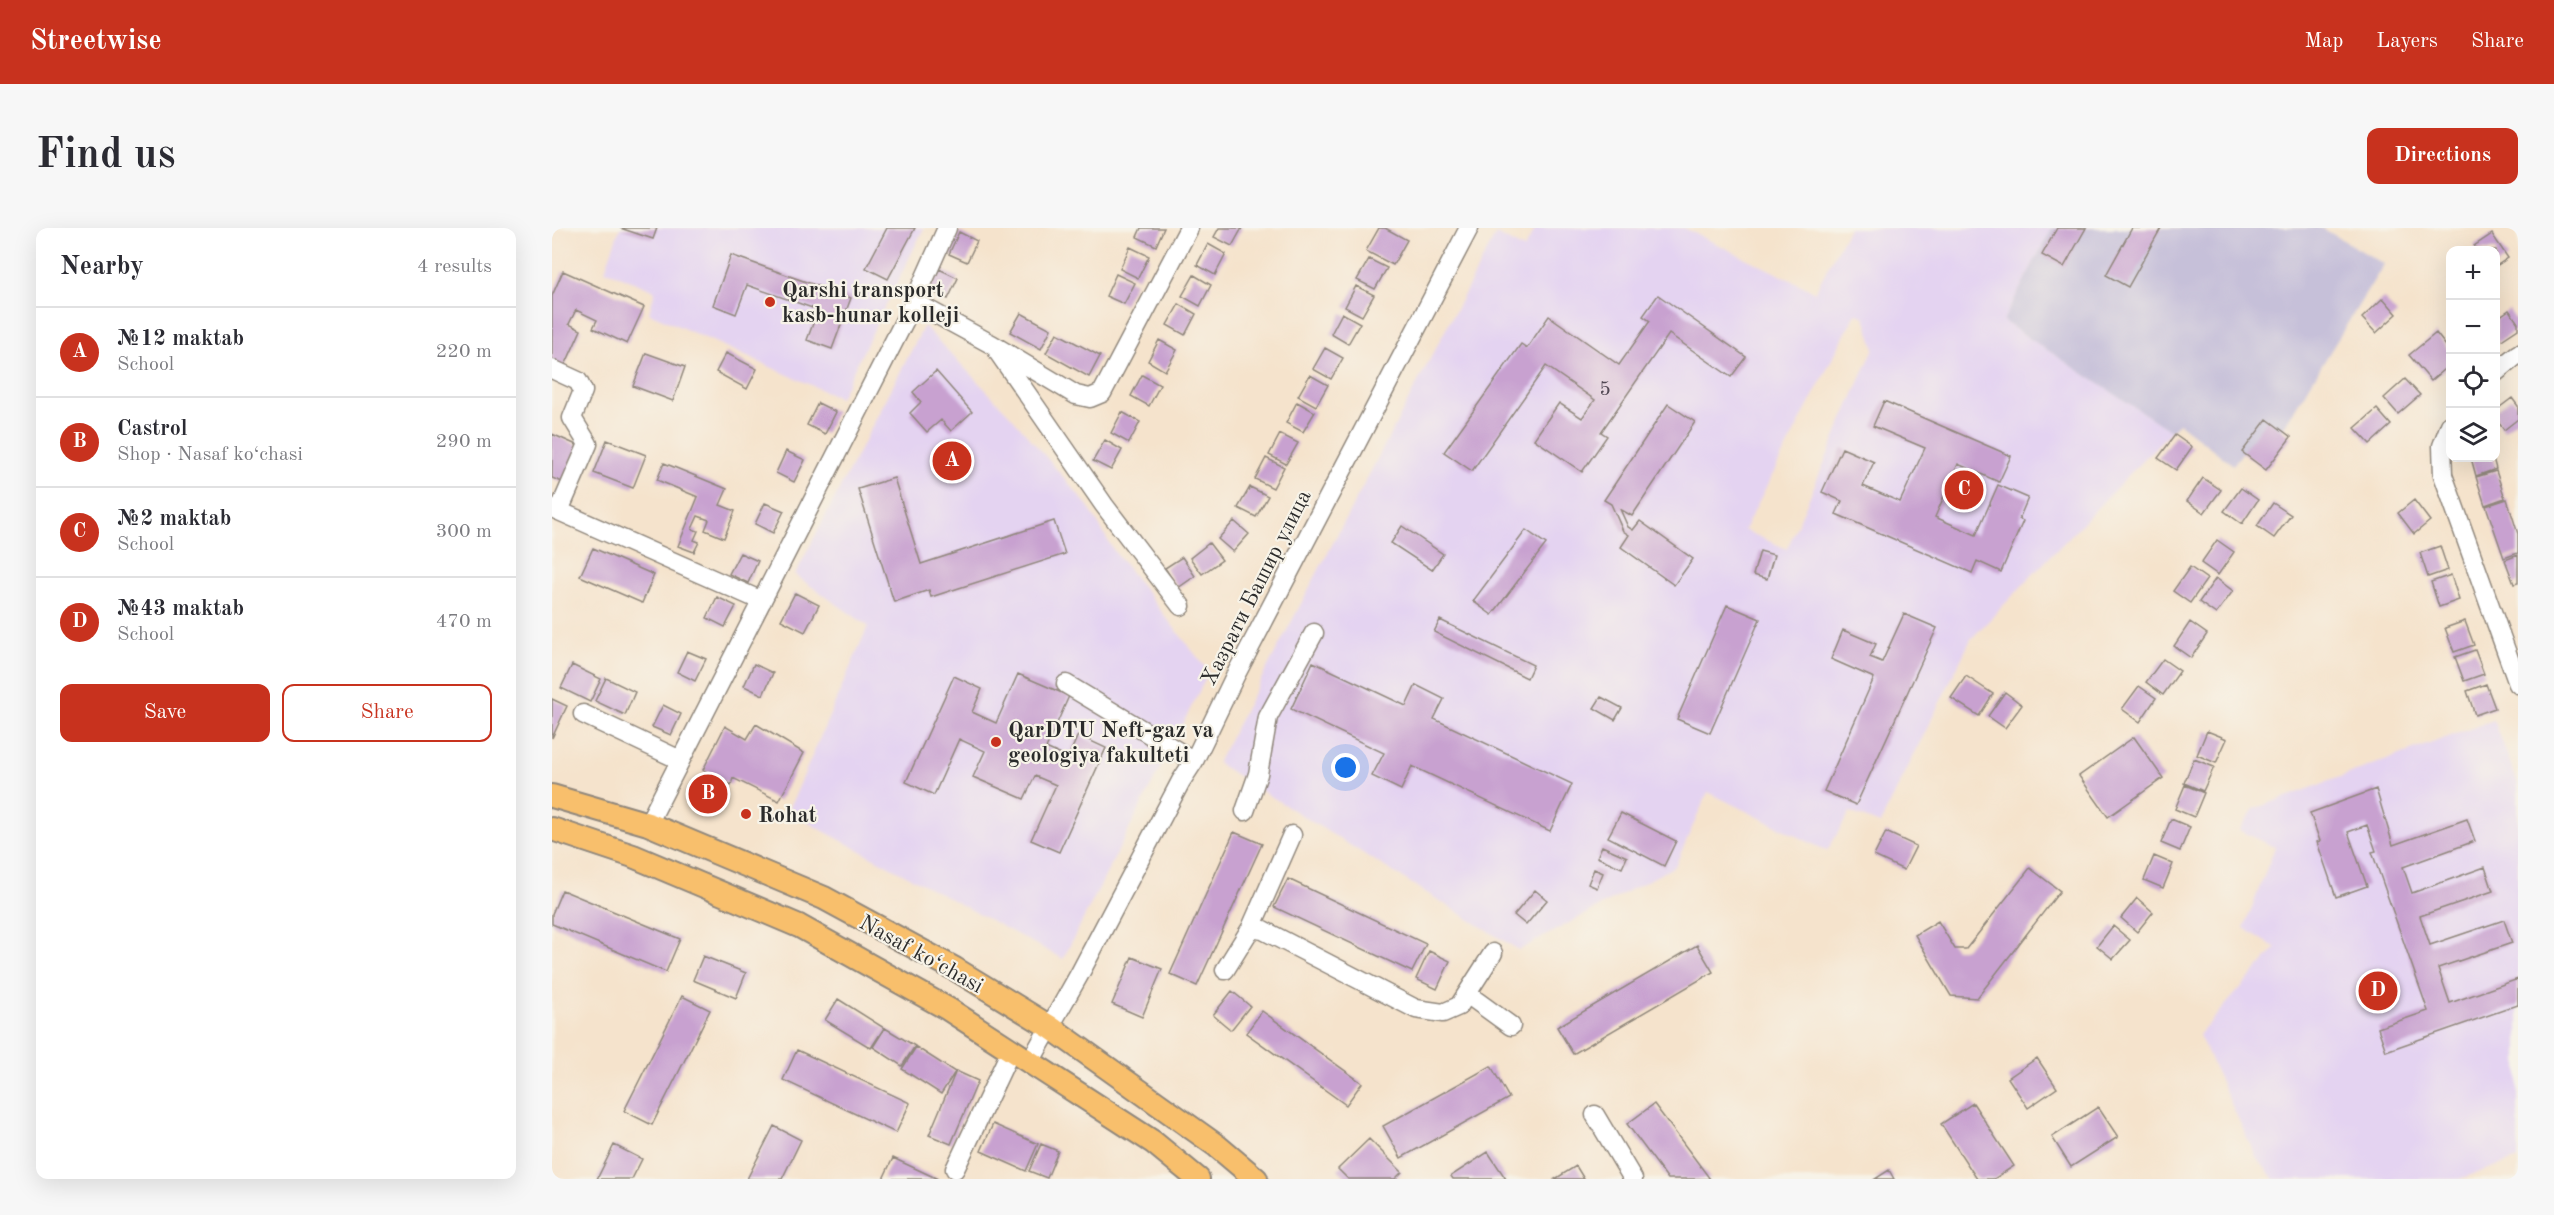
<!DOCTYPE html>
<html lang="en">
<head>
<meta charset="utf-8">
<style>
  body { margin:0; font-family:"Old Standard TT",serif; background:#f7f7f7; color:#2b2b33 }
  .controls { position:absolute; right:18px; top:18px; display:grid; overflow:hidden; border-radius:12px; box-shadow:0 6px 24px #0002 }
  .controls button { width:54px; height:54px; display:grid; place-items:center; padding:0; border:0; border-bottom:2px solid #e1e1e2; background:#fff; color:#2b2b33; font:30px sans-serif }
  .you { position:absolute; left:794px; top:540px; width:21px; height:21px; margin:-15px; border:4px solid #fff; border-radius:50%; background:#1a73e8; box-shadow:0 0 0 9px #1a73e833 }
  .badge { display:grid; place-items:center; width:39px; height:39px; border-radius:50%; background:#c8321e; color:#fff; font-size:20px; font-weight:700 }
  .pin { position:absolute; translate:-50% -50%; border:3px solid #fff; box-shadow:0 2px 6px #0006 }
  .list { margin:0; padding:0; list-style:none }
  h2 { display:flex; justify-content:space-between; align-items:center; height:78px; margin:0; padding:0 24px; font-size:26px }
  h2 small { font-size:20px; font-weight:400; color:#7c7c81 }
  .list li { display:grid; grid-template-columns:39px 1fr auto; gap:18px; align-items:center; box-sizing:border-box; height:90px; padding:0 24px; border-top:2px solid #e1e1e2 }
  .list b { display:block; font-size:22px; white-space:nowrap }
  .list p { margin:0; font-size:20px; white-space:nowrap; color:#7c7c81 }
  .list em { font-size:20px; font-style:normal; color:#7c7c81 }
  .actions { display:flex; gap:12px; padding:18px 24px }
  .actions a { flex:1; padding:14px 0; border:2px solid #c8321e; border-radius:12px; text-align:center; font-size:21px; color:#c8321e }
  .actions .main { background:#c8321e; color:#fff }
  .icon { flex:none; width:33px; height:33px; fill:none; stroke:currentColor; stroke-width:2; stroke-linecap:round; stroke-linejoin:round }
  .map { position:relative; flex:none; width:1966px; height:951px; overflow:hidden; border-radius:12px }
  header { display:flex; align-items:center; gap:36px; box-sizing:border-box; height:84px; padding:0 30px; background:#c8321e; color:#fff }
  header strong { font-size:28px }
  nav { display:flex; gap:33px; margin-inline-start:auto; font-size:21px }
  .intro { display:flex; align-items:center; justify-content:space-between; box-sizing:border-box; height:144px; padding:0 36px }
  h1 { margin:0; font-size:42px }
  .button { padding:15px 27px; border-radius:12px; background:#c8321e; color:#fff; font-size:21px; font-weight:700 }
  main { display:flex; gap:36px; padding:0 36px }
  aside { flex:1; background:#fff; border-radius:12px; box-shadow:0 6px 24px #0002 }
  .map>svg:first-child { display:block }
  .built { fill:#e4d3f1; fill-rule:evenodd }
  .industrial { fill:#c6c0d9 }
  .building { fill:#c8a1d0 }
  .lines { fill:none; stroke-linecap:round; stroke-linejoin:round }
  .minor-casing { stroke:#90877c; stroke-width:21 }
  .major-casing { stroke:#90877c; stroke-width:26 }
  .minor { stroke:#fff; stroke-width:18 }
  .major { stroke:#f8bf6c; stroke-width:22 }
  .poi-dot { fill:#c8321e; stroke:#f7f3e8; stroke-width:2 }
  .labels { text-anchor:middle; stroke-width:4.5; stroke-linejoin:round; paint-order:stroke }
  .number-label { font-size:20px; fill:#524854 }
  .poi-label { font-size:22px; font-weight:bold; fill:#2b2b2b; stroke:#f7f3e8; text-anchor:start }
  .street-label { font-size:22px; fill:#2b2b2b; stroke:#f7f3e8 }
</style>
</head>
<body>
<header>
<strong>Streetwise</strong>
<nav><a>Map</a><a>Layers</a><a>Share</a></nav>
</header>
<div class="intro"><h1>Find us</h1><a class="button">Directions</a></div>
<main>
<aside>
<h2>Nearby<small>4 results</small></h2>
<ul class="list">
<li><span class="badge">A</span><div><b>№12 maktab</b><p>School</p></div><em>220 m</em></li>
<li><span class="badge">B</span><div><b>Castrol</b><p>Shop · Nasaf ko‘chasi</p></div><em>290 m</em></li>
<li><span class="badge">C</span><div><b>№2 maktab</b><p>School</p></div><em>300 m</em></li>
<li><span class="badge">D</span><div><b>№43 maktab</b><p>School</p></div><em>470 m</em></li>
</ul>
<div class="actions"><a class="main">Save</a><a>Share</a></div>
</aside>
<div class="map">
<svg width="1966" height="951" viewBox="0 0 1966 951">
  <rect width="100%" height="100%" fill="#f7f3e8"/>
  <filter id="ink" filterUnits="userSpaceOnUse"><feTurbulence type="fractalNoise" baseFrequency=".0167" numOctaves="2"/><feDisplacementMap in="SourceGraphic" scale="12" xChannelSelector="R" yChannelSelector="G"/><feConvolveMatrix kernelMatrix="1 2 1 2 8 2 1 2 1" color-interpolation-filters="sRGB"/></filter>
  <filter id="wash" filterUnits="userSpaceOnUse"><feTurbulence type="fractalNoise" baseFrequency=".008" numOctaves="4" result="noise"/><feDisplacementMap in="SourceGraphic" scale="24" xChannelSelector="R" yChannelSelector="G"/><feGaussianBlur stdDeviation="1.35" result="paint"/><feColorMatrix in="noise" values="0 0 0 0 0 0 0 0 0 0 0 0 0 0 0 0 0 1.4 0 .05"/><feComposite in="paint" operator="in"/></filter>
  <g filter="url(#wash)">
    <rect width="100%" height="100%" fill="#f5e3cc"/>
    <path class="built" d="M68 0H372L288 170 97 85 103 63 53 42Z
      M984 0H1132L1263 64 1297 0H1500L1451 93 1619 203 1419 411 1328 596 1298 584 1275 623 1156 564 1123 638 967 722 665 535 944 6 972 21ZM1304 85 1313 89 1322 120 1235 321 1192 302Z
      M372 98 458 187 536 278 562 323 657 444 511 731 236 584 316 398 243 347Z
      M1942 492 1966 556V931L1907 951H1722L1704 929 1647 807 1724 720 1692 700 1723 619 1687 602 1702 581Z"/>
    <path class="industrial" d="M1500 0H1770L1832 36 1730 202 1715 192 1681 237 1627 195 1619 203 1451 93Z"/>
    <g id="blocks">
      <path class="building" d="M68 0H105L101 11Z
        M335 0H363L336 51 314 40Z
        M589 0H612L604 18 585 9Z
        M667 0H690L680 18 662 9Z
        M827 0H833L855 12 841 37 814 23Z
        M1505 0H1534L1512 39 1490 27Z
        M1580 0H1609L1576 59 1554 47Z
        M407 4 425 13 415 34 397 26Z
        M1940 6 1956 30 1944 38V22H1925L1922 18Z
        M656 16 674 26 663 47 645 37Z
        M578 19 597 28 586 50 568 41Z
        M179 27 299 70 280 121 255 112 266 82 195 57 184 86 161 77Z
        M817 31 835 40 823 61 805 52Z
        M387 41 406 50 396 71 377 62Z
        M11 43 92 79 75 116 41 100 45 92 24 82 17 96 29 102 11 142 0 137V68Z
        M564 46 583 55 572 76 554 68Z
        M642 47 659 57 648 78 630 68Z
        M804 58 822 67 810 88 793 79Z
        M1106 67 1194 129 1179 149 1117 106 1049 204 1055 208 1030 244 982 211 1007 175 1030 190 1043 172 994 138 920 243 892 224 969 116 975 120 997 88 1067 137 1098 93 1091 88Z
        M1831 70 1845 86 1824 105 1810 90Z
        M627 76 644 86 633 107 615 97Z
        M1957 82 1966 95V101L1945 115 1944 91Z
        M469 85 499 101 489 121 458 104Z
        M790 85 808 95 796 116 779 106Z
        M505 105 548 128 537 149 494 125Z
        M1884 105 1898 123V137L1879 153 1857 127Z
        M607 112 625 122 613 143 596 133Z
        M773 120 791 130 779 151 761 141Z
        M94 125 133 139 121 173 81 158Z
        M174 125 205 141 195 161 164 144Z
        M384 143 420 184 399 203 389 192 375 204 358 185 369 174 361 164Z
        M590 147 608 157 597 178 579 168Z
        M758 147 776 157 764 178 746 168Z
        M1853 151 1868 167 1846 186 1832 170Z
        M1960 170 1966 178V191L1952 202 1944 191V182Z
        M1332 173 1459 228 1447 254 1406 236 1383 289 1424 307 1446 257 1476 270 1467 291 1471 293 1449 344 1425 333 1420 345 1284 286 1290 273 1270 264 1290 220 1322 234 1311 258 1348 274 1373 220 1321 198Z
        M745 174 763 184 751 204 734 195Z
        M266 175 284 184 273 206 255 197Z
        M1116 176 1143 194 1080 288 1068 281 1076 299 1081 302 1088 293 1141 331 1122 357 1069 319 1077 307 1071 303 1059 276 1052 272Z
        M1825 181 1839 197 1818 216 1803 200Z
        M570 184 588 194 577 215 559 205Z
        M1715 191 1739 209 1714 242 1690 224Z
        M0 206 29 219 13 255 0 250Z
        M728 206 746 215 734 236 717 227Z
        M1623 207 1640 219 1624 242 1606 230Z
        M55 212 94 227 81 260 42 245Z
        M553 212 570 222 559 242 541 233Z
        M234 223 253 232 242 254 224 245Z
        M714 230 732 239 721 260 703 251Z
        M1919 230H1941L1944 241 1924 248Z
        M112 235 175 261 168 277 183 283 172 310 153 302 157 292 146 288 140 301 146 303 142 312 147 314 142 324 126 318 146 269 105 252Z
        M1944 243 1953 270 1933 277 1924 249Z
        M342 250 369 336 502 293 513 326 379 369 377 362 342 374 306 261Z
        M1651 250 1669 262 1652 285 1635 273Z
        M698 259 716 268 704 289 686 280Z
        M1689 260 1706 272 1690 296 1672 283Z
        M1955 271 1966 306V325L1952 330 1934 278Z
        M1862 272 1878 293 1862 306 1846 285Z
        M213 275 232 283 221 305 203 296Z
        M1721 275 1739 287 1722 310 1705 298Z
        M682 293 697 306 681 324 666 311Z
        M850 298 891 326 880 342 839 315Z
        M974 302 994 316 940 387 921 373Z
        M1665 312 1682 324 1666 347 1649 335Z
        M657 315 670 332 650 346 638 330Z
        M1888 318 1896 342 1876 349 1868 325Z
        M41 320 102 347 90 375 28 348Z
        M1208 323 1222 327 1215 351 1201 347Z
        M188 325 206 333 196 355 177 346Z
        M1966 327V355L1962 356 1953 332Z
        M630 329 643 348 626 360 613 340Z
        M1638 339 1655 351 1638 375 1621 363Z
        M1899 347 1907 372 1887 379 1879 354Z
        M1664 350 1681 363 1664 386 1647 374Z
        M243 365 267 377 253 404 229 392Z
        M165 369 184 378 173 399 155 390Z
        M1175 377 1208 391 1158 505 1125 491Z
        M1352 386 1385 400 1304 577 1272 563 1322 450 1279 431 1291 402 1324 416 1318 429 1330 434Z
        M888 392 981 437 975 450 882 404Z
        M1913 393 1922 417 1902 424 1893 400Z
        M1638 394 1655 406 1639 430 1622 418Z
        M1923 422 1932 446 1912 453 1903 429Z
        M135 423 154 431 143 453 125 444Z
        M1611 431 1628 443 1611 467 1594 454Z
        M761 434 854 478 864 457 892 471 882 491 1020 556 998 603 860 538 849 562 820 548 832 525 739 481Z
        M202 436 221 445 211 467 192 458Z
        M20 437 49 451 38 474 9 460Z
        M466 446 517 468 494 520 516 530 526 507 554 520 507 624 479 612 504 557 483 548 472 571 421 549 433 523 407 511 382 567 354 554 402 448 430 461 420 484 444 495Z
        M1414 448 1441 466 1427 488 1399 470Z
        M54 450 83 464 73 487 43 473Z
        M1934 456 1943 480 1923 487 1915 463Z
        M1587 458 1604 470 1588 494 1570 481Z
        M1453 464 1470 477 1453 500 1436 488Z
        M1049 469 1070 480 1063 492 1042 480Z
        M0 471 15 478 0 510Z
        M111 477 129 486 119 507 100 499Z
        M204 496 252 525 227 573 181 550 179 557 151 542 173 498 195 511Z
        M1655 503 1675 511 1664 535 1645 527Z
        M1582 509 1611 550 1556 589 1527 548Z
        M1642 531 1662 539 1651 563 1632 555Z
        M1633 557 1652 565 1642 589 1623 581Z
        M1824 561 1841 617 1915 591 1923 613 1851 639 1860 665 1933 639 1941 663 1868 688 1878 717 1952 692 1960 715 1886 740 1898 775 1966 751V777L1834 823 1826 800 1876 783 1820 624 1824 623 1815 597 1796 604 1815 658 1784 669 1765 614 1768 613 1758 585Z
        M1069 585 1124 613 1112 638 1056 609Z
        M1619 591 1638 599 1628 623 1609 615Z
        M682 604 710 616 645 758 618 746Z
        M1334 604 1364 618 1352 642 1322 628Z
        M1050 618 1075 629 1070 640 1045 629Z
        M1602 628 1621 636 1611 660 1592 652Z
        M1478 640 1508 663 1425 770 1399 768 1363 707 1386 693 1403 721H1414Z
        M1042 641 1051 645 1045 660 1036 656Z
        M736 651 874 716 860 744 722 679Z
        M10 662 128 711 114 744 0 696V686Z
        M983 662 995 672 974 697 962 687Z
        M1585 670 1601 684 1585 704 1569 690Z
        M1561 698 1578 712 1561 731 1545 718Z
        M1145 717 1161 744 1021 826 1005 799Z
        M877 723 898 733 885 761 864 751Z
        M151 728 194 745 184 770 141 752Z
        M580 729 610 741 590 789 560 776Z
        M680 763 698 778 679 802 661 787Z
        M130 768 158 782 100 897 72 883Z
        M286 771 332 800 319 820 273 792Z
        M710 783 810 855 794 877 694 805Z
        M333 800 363 818 350 838 321 819Z
        M364 819 403 844 389 866 350 841Z
        M245 822 358 875 344 905 231 852Z
        M1485 830 1505 860 1476 880 1456 850Z
        M939 838 957 870 849 930 831 898Z
        M404 843 426 853 399 916 377 907Z
        M1421 875 1462 938 1442 951H1425L1389 896Z
        M1102 876 1158 951H1116L1075 896Z
        M1546 879 1566 909 1519 939 1500 909Z
        M441 896 486 916 474 943 429 923Z
        M222 898 249 912 230 951H195Z
        M817 911 850 944 843 951H796L786 941Z
        M489 916 506 923 495 950 477 943Z
        M62 917 90 931 80 951H45Z
        M936 924 954 951H901L899 948Z
        M341 930 386 951H331Z
        M1024 938 1032 951H1003Z
        M1337 942 1342 951H1323Z"/>
    </g>
  </g>
  <g filter="url(#ink)">
    <use href="#blocks" fill-opacity="0" stroke="#90877c" stroke-width="1.5"/>
    <g class="lines">
      <defs>
        <path id="minor" d="M362 74 441 117 524 167 538 170 550 165 637 0
          M446 124 552 277 629 378
          M0 141 26 153 31 163 20 190 36 216 7 283
          M1944 144 1966 126
          M1898 197 1890 218 1891 247 1966 456
          M0 280 210 373
          M514 456 642 533
          M31 486 128 532
          M693 583 706 546 716 489 762 405
          M96 596 362 74 395 0
          M699 700 740 607
          M673 742 699 700 711 702 864 781 891 785 907 778 941 725
          M915 766 959 798
          M478 834 527 747 629 553 642 533 683 448 917 0
          M1043 887 1081 951
          M403 941 459 822"/>
        <path id="major" d="M0 568 96 596 272 670 403 741 498 799 665 918 704 951
          M0 601 81 628 247 698 396 781 601 914 646 951"/>
      </defs>
      <use href="#minor" class="minor-casing"/>
      <use href="#major" class="major-casing"/>
      <use href="#minor" class="minor"/>
      <use href="#major" class="major"/>
    </g>
  </g>
  <g class="poi-dot">
    <circle cx="218" cy="74" r="6"/>
    <circle cx="444" cy="514" r="6"/>
    <circle cx="194" cy="586" r="6"/>
  </g>
  <g class="labels">
    <g class="number-label">
      <text x="1053" y="167">5</text>
    </g>
    <g class="poi-label">
      <text x="230" y="69">Qarshi transport<tspan x="230" dy="25">kasb-hunar kolleji</tspan></text>
      <text x="456" y="509">QarDTU Neft-gaz va<tspan x="456" dy="25">geologiya fakulteti</tspan></text>
      <text x="206" y="594">Rohat</text>
    </g>
    <g class="street-label">
      <text transform="translate(703 359) rotate(-63)" y="8">Хазрати Башир улица</text>
      <text transform="translate(370 725) rotate(29)" y="8">Nasaf ko‘chasi</text>
    </g>
  </g>
</svg>
<div class="controls">
<button>+</button>
<button>−</button>
<button><svg class="icon" aria-label="locate" viewBox="0 0 24 24"><circle cx="12" cy="12" r="6"/><path d="M12 2v4M12 18v4M2 12h4M18 12h4"/></svg></button>
<button><svg class="icon" aria-label="layers" viewBox="0 0 24 24"><path d="M12 4l9 5-9 5-9-5zM3 14l9 5 9-5"/></svg></button>
</div>
<div class="you"></div>
<div class="pin badge" style="left:400px;top:233px">A</div>
<div class="pin badge" style="left:156px;top:566px">B</div>
<div class="pin badge" style="left:1412px;top:262px">C</div>
<div class="pin badge" style="left:1826px;top:763px">D</div>
</div>
</main>
</body>
</html>
